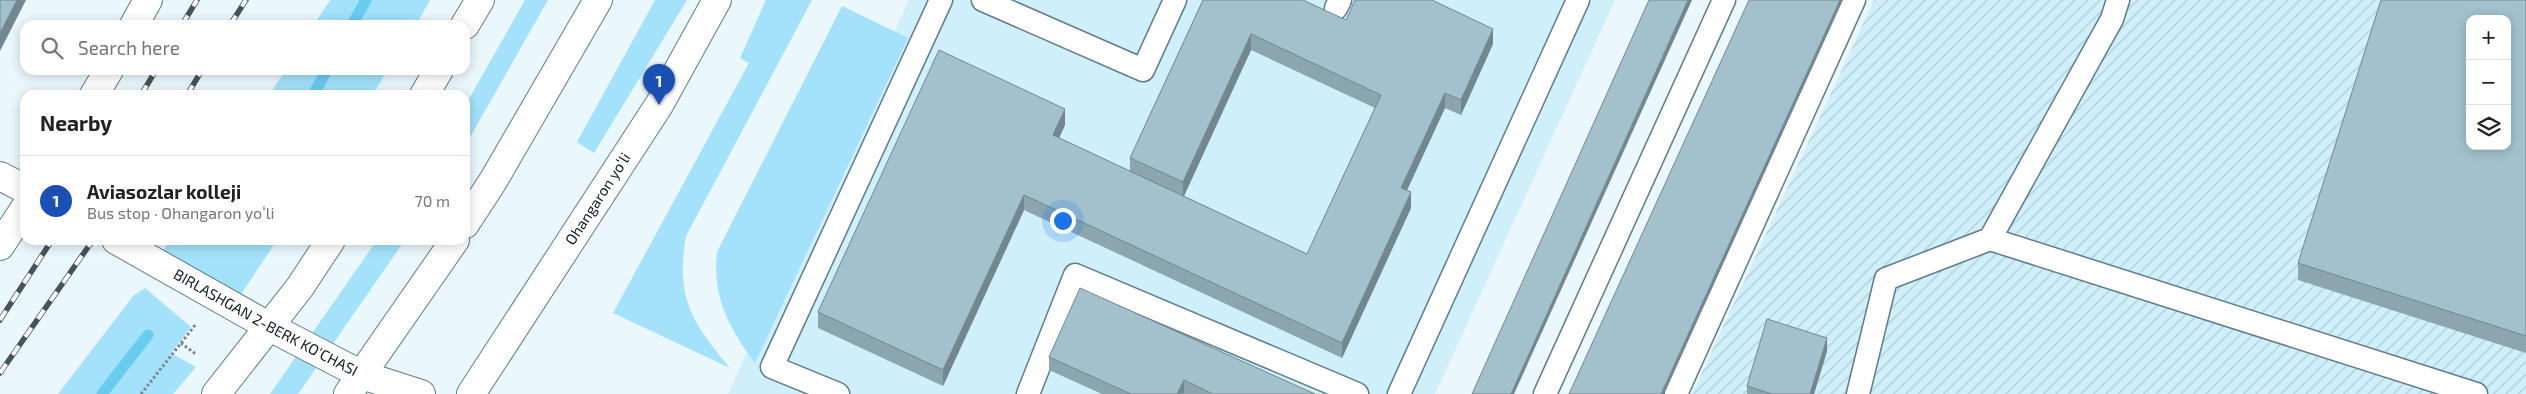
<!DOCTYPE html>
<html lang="en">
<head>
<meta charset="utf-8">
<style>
  body { margin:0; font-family:"Exo 2",sans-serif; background:#f6f6f6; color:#222 }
  .controls { position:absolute; right:15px; top:15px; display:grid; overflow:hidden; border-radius:10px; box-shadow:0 2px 12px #0003 }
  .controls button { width:45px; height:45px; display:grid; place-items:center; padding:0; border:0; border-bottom:1px solid #e0e0e0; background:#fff; color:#222; font:25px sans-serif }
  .you { position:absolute; left:1062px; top:220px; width:18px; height:18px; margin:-12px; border:4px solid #fff; border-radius:50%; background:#1a73e8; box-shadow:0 0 0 8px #1a73e833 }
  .badge { display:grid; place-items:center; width:32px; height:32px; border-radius:50%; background:#7c3aed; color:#fff; font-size:16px; font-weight:700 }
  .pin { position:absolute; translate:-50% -41px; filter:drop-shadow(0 1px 2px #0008) }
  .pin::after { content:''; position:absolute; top:26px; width:18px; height:15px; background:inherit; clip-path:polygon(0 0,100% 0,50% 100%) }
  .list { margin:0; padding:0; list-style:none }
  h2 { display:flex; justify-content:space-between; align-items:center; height:65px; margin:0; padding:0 20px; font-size:21px }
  h2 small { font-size:16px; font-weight:400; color:#767676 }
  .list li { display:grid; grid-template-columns:32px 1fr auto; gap:15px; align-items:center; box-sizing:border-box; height:90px; padding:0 20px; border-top:1px solid #e0e0e0 }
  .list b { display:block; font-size:19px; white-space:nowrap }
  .list p { margin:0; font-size:16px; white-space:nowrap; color:#767676 }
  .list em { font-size:16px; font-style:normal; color:#767676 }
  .icon { flex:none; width:28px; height:28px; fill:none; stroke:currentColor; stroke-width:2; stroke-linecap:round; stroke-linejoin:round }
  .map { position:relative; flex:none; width:2526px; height:394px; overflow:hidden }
  .search { position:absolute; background:#fff; box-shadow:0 2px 12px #0003; left:20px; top:20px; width:450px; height:55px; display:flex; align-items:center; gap:12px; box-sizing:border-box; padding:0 18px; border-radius:15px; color:#767676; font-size:19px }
  .panel { position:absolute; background:#fff; box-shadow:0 2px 12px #0003; left:20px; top:90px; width:450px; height:155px; border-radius:15px }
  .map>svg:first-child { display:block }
  .built { fill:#cfeffb }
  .industrial { fill:url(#industrial-furrows); fill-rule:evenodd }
  .green { fill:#a3e2fa }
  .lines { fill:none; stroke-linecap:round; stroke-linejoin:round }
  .stream { stroke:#69ccef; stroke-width:11 }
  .lane-casing { stroke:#607c87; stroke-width:25 }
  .secondary-casing { stroke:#607c87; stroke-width:30 }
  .highway-casing { stroke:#607c87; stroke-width:30 }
  .path { stroke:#79858a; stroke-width:3; stroke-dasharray:2.5 2.5; stroke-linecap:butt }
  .lane { stroke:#fff; stroke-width:22 }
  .secondary { stroke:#fff; stroke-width:28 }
  .highway { stroke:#fff; stroke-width:28 }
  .rail-casing { stroke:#485358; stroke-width:5.5 }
  .rail { stroke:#fff; stroke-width:4; stroke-dasharray:11; stroke-linecap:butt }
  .wall { fill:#8ca6af; fill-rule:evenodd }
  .shaded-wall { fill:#72878f }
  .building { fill:#a3c1cc; stroke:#72878f; fill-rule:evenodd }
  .labels { text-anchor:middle; stroke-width:5; stroke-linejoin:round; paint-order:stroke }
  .street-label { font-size:15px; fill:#101b20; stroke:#fff }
</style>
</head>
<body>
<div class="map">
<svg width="2526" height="394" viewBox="0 0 2526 394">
  <defs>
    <pattern id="industrial-furrows" width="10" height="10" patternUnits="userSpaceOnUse" patternTransform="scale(1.25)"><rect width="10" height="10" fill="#cfeffb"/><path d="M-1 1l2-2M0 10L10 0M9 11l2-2" fill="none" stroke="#b1ccd7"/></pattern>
  </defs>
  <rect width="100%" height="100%" fill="#eaf7fc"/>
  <path class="built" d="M909 0H1615L1435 394H728Z"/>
  <path class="industrial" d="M1874 0H2526V394H1692ZM2470 19H2507V146H2470Z"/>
  <path class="green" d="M330 0H430L416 25H314Z
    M525 0H548L465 146V106Z
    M655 0H687L594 153 577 142Z
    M766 0H812L686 236C675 297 692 323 730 368L613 313 749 63 740 58Z
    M842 6 908 38 755 363C729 328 712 297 717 252Z
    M286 70H388L372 95H269Z
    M170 240H277L228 314 157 260Z
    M377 240H405L298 394H270Z
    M145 288 191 327 171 353 196 367 173 394H58L134 295Z"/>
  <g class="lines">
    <path class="stream" d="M352 25 366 0
      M313 95 327 70
      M102 394 148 335"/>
    <defs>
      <path id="lane" d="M983 0 1143 70 1175 0
        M1336 8 1340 0
        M1990 239 2112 19 2118 0
        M838 394 772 367 941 0
        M1028 394 1075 275 1357 394
        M1399 394 1578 0
        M1545 394 1724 0
        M1676 394 1854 0
        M1858 394 1886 279 1990 239 2476 394"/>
      <g id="secondary">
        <path d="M134 25 148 0"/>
        <path d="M94 95 109 70"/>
        <path d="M0 176 25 189"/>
        <path id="s1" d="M116 240 270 327 362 375 421 394"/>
        <path d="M0 246 25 208"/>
        <path d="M471 394 659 105 717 0"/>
      </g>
      <path id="highway" d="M465 25 480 0
        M424 95 439 70
        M465 224 493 181 598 0
        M216 394 300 287 331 240
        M348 394 455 240"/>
    </defs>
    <use href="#lane" class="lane-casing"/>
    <use href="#secondary" class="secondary-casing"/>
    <use href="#highway" class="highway-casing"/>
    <path class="path" d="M181 343 197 355
      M141 394 196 324"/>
    <use href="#lane" class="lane"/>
    <use href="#secondary" class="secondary"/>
    <use href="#highway" class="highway"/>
    <defs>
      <path id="rail" d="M182 25 197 0
        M230 25 246 0
        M141 95 156 70
        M187 95 202 70
        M0 320 52 240
        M0 373 93 240"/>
    </defs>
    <use href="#rail" class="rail-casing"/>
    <use href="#rail" class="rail"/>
  </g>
  <path class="wall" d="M1203 0 1346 20 1493 44 1461 115 1445 108 1407 190 1411 208 1342 358 1024 210 943 386 818 328V312L1065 125 1059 138 1130 171V158ZM1251 50 1375 108 1307 254 1184 196Z
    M2526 0V353L2298 280V263Z
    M1827 351 1814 394H1747V386Z
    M1049 357 1315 394H1102L1049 370Z"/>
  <path class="shaded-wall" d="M17 0H26L0 51V33Z
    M1688 0H1692L1514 394H1511Z
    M1840 0H1843L1664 394H1661Z
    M1493 29V44L1461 115V100Z
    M1251 34V50L1183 198V182Z
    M1445 93V108L1401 203V188Z
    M1065 109V125L1053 151V135Z
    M1411 192V208L1342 358V343Z
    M1024 195V210L943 386V370Z
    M1827 338V351L1814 394H1810Z
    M1184 380V393L1177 394Z"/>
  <path class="building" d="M0 0H17L0 33Z
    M1203 0H1303L1346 20 1355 0H1432L1493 29 1461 100 1445 93 1401 188 1411 192 1342 343 1024 195 943 370 818 312 939 50 1065 109 1053 135 1307 254 1381 95 1251 34 1183 182 1130 158Z
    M1649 0H1688L1511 394H1472Z
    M1749 0H1840L1661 394H1569Z
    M2381 0H2526V336L2298 263ZM2470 19H2507V146H2470Z
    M1080 288 1315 394H1213L1184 380 1177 394H1131L1049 357Z
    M1767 319 1827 338 1810 394H1772L1747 386Z"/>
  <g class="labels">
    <g class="street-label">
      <text transform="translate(598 199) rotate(-57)" y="5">Ohangaron yoʻli</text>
      <text dy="5" stroke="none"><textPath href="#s1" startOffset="171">BIRLASHGAN 2-BERK KO'CHASI</textPath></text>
    </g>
  </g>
</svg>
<div class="controls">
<button>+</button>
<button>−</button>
<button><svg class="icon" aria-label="layers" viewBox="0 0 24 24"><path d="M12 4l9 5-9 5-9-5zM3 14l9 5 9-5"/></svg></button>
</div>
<div class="you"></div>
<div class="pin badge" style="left:659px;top:105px;background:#1a4fb4">1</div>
<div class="search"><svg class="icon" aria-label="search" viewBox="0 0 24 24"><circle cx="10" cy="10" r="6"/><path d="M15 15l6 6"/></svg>Search here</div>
<section class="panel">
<h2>Nearby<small></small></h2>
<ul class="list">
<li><span class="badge" style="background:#1a4fb4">1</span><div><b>Aviasozlar kolleji</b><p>Bus stop · Ohangaron yoʻli</p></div><em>70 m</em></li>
</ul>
</section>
</div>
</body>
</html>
